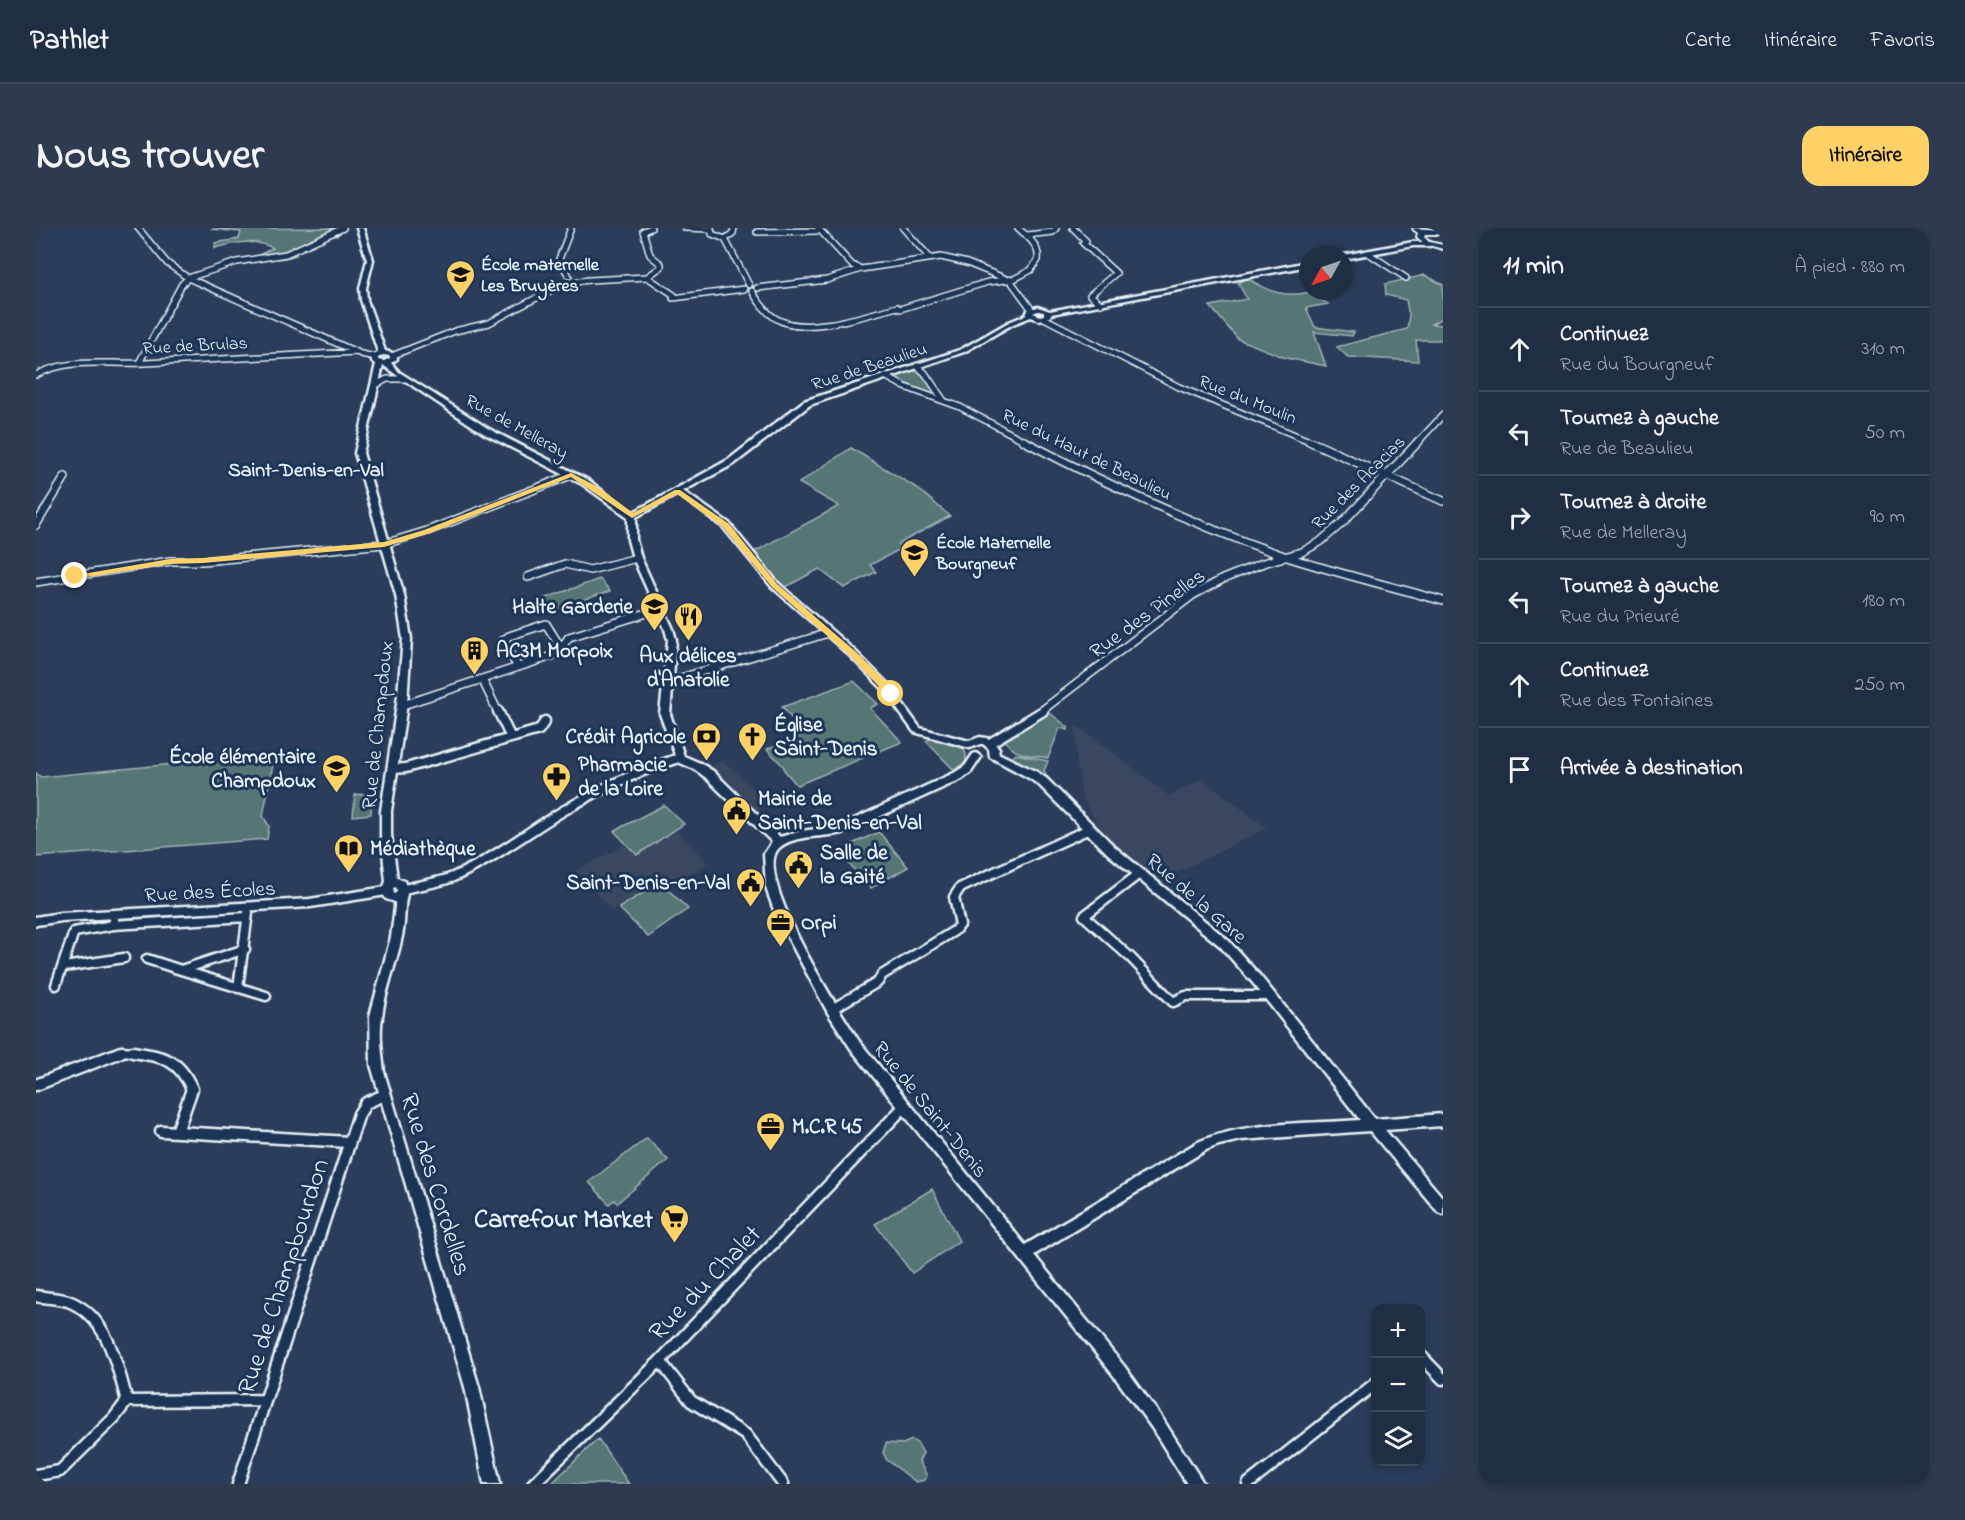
<!DOCTYPE html>
<html lang="fr">
<head>
<meta charset="utf-8">
<style>
  body { margin:0; font-family:"Indie Flower",sans-serif; background:#2d3a4f; color:#f1f3f6 }
  .controls { position:absolute; right:18px; bottom:18px; display:grid; overflow:hidden; border-radius:12px; box-shadow:0 3px 9px #0003 }
  .controls button { width:54px; height:54px; display:grid; place-items:center; padding:0; border:0; border-bottom:2px solid #3d4a5d; background:#202e44; color:#f1f3f6; font:30px sans-serif }
  .compass { position:absolute; left:1263px; top:18px; width:54px; height:54px; border-radius:50%; background:#202e44; box-shadow:0 3px 9px #0003; rotate:230deg }
  .stop { position:absolute; width:18px; height:18px; margin:-14px; border:4px solid #ffd166; border-radius:50%; background:#fff }
  .stop.end { background:#ffd166; border-color:#fff; box-shadow:0 2px 6px #0008 }
  .list { margin:0; padding:0; list-style:none }
  h2 { display:flex; justify-content:space-between; align-items:center; height:78px; margin:0; padding:0 24px; font-size:26px }
  h2 small { font-size:20px; font-weight:400; color:#a2a8b2 }
  .list li { display:grid; grid-template-columns:39px 1fr auto; gap:18px; align-items:center; box-sizing:border-box; height:84px; padding:0 24px; border-top:2px solid #3d4a5d }
  .list b { display:block; font-size:22px; white-space:nowrap }
  .list p { margin:0; font-size:20px; white-space:nowrap; color:#a2a8b2 }
  .list em { font-size:20px; font-style:normal; color:#a2a8b2 }
  .icon { flex:none; width:33px; height:33px; fill:none; stroke:currentColor; stroke-width:2; stroke-linecap:round; stroke-linejoin:round }
  .map { position:relative; flex:none; width:1407px; height:1256px; overflow:hidden; border-radius:18px }
  header { display:flex; align-items:center; gap:36px; box-sizing:border-box; height:84px; padding:0 30px; background:#202e44; border-bottom:2px solid #3d4a5d }
  header strong { font-size:28px }
  nav { display:flex; gap:33px; margin-inline-start:auto; font-size:21px }
  .intro { display:flex; align-items:center; justify-content:space-between; box-sizing:border-box; height:144px; padding:0 36px }
  h1 { margin:0; font-size:42px }
  .button { padding:15px 27px; border-radius:18px; background:#ffd166; color:#111; font-size:21px; font-weight:700 }
  main { display:flex; gap:36px; padding:0 36px }
  aside { flex:1; background:#202e44; border-radius:18px; box-shadow:0 3px 9px #0003 }
  .map>svg:first-child { display:block }
  .built { fill:#3b4760 }
  .green { fill:#567574; stroke:#9fb3b6; stroke-width:1.5 }
  .lines { fill:none; stroke-linecap:round; stroke-linejoin:round }
  .minor-far3-casing { stroke:#e8f1f8; stroke-width:8 }
  .minor-far2-casing { stroke:#e8f1f8; stroke-width:10 }
  .minor-far1-casing { stroke:#e8f1f8; stroke-width:13 }
  .minor-casing { stroke:#e8f1f8; stroke-width:15 }
  .tertiary-casing { stroke:#e8f1f8; stroke-width:5 }
  .secondary-casing { stroke:#e8f1f8; stroke-width:4 }
  .minor-far3 { stroke:#1d3557; stroke-width:5 }
  .minor-far2 { stroke:#1d3557; stroke-width:7 }
  .minor-far1 { stroke:#1d3557; stroke-width:8 }
  .minor { stroke:#1d3557; stroke-width:10 }
  .tertiary { fill:#1d3557; fill-rule:evenodd }
  .secondary { fill:#1d3557; fill-rule:evenodd }
  .route { fill:#ffd166 }
  .labels { text-anchor:middle; stroke-width:6; stroke-linejoin:round; paint-order:stroke }
  .far-poi-label { font-size:18px; font-weight:bold; fill:#e8f1f8; stroke:#1d3557; text-anchor:start }
  .far-street-label { font-size:18px; fill:#e8f1f8; stroke:#1d3557 }
  .far-quarter-label { font-size:20px; font-weight:bold; fill:#e8f1f8; stroke:#1d3557 }
  .poi-label { font-size:21px; font-weight:bold; fill:#e8f1f8; stroke:#1d3557; text-anchor:start }
  .street-label { font-size:21px; fill:#e8f1f8; stroke:#1d3557 }
  .near-street-label { font-size:26px; fill:#e8f1f8; stroke:#1d3557 }
  .near-poi-label { font-size:26px; font-weight:bold; fill:#e8f1f8; stroke:#1d3557; text-anchor:end }
</style>
</head>
<body>
<header>
<strong>Pathlet</strong>
<nav><a>Carte</a><a>Itinéraire</a><a>Favoris</a></nav>
</header>
<div class="intro"><h1>Nous trouver</h1><a class="button">Itinéraire</a></div>
<main>
<div class="map">
<svg width="1407" height="1256" viewBox="0 0 1407 1256">
  <rect width="100%" height="100%" fill="#2b3d5b"/>
  <filter id="ink" filterUnits="userSpaceOnUse"><feTurbulence type="fractalNoise" baseFrequency=".0167" numOctaves="2"/><feDisplacementMap in="SourceGraphic" scale="12" xChannelSelector="R" yChannelSelector="G"/><feConvolveMatrix kernelMatrix="1 2 1 2 8 2 1 2 1" color-interpolation-filters="sRGB"/></filter>
  <g filter="url(#ink)">
    <path class="built" d="M1039 496 1133 568 1166 551 1231 600 1122 654 1075 614 1054 584 1046 567 1041 537Z
      M687 532 733 575 711 589 663 546Z
      M641 603 672 635 633 659 625 652 576 683 540 643 591 616 602 626Z"/>
    <path class="green" d="M307 0 301 5V8L290 7 254 24 260 27C248 32 236 30 223 33L219 29 237 20C218 10 199 15 179 20V15L203 11 205 4 175 1Z
      M1389 47 1407 57V90L1395 96 1407 97V112H1380L1382 133 1312 129 1301 119 1371 101 1373 87 1370 72 1350 67 1349 56Z
      M1211 50C1233 64 1248 70 1274 64L1292 76 1270 80 1279 99 1318 104 1316 108 1278 104 1290 138 1250 130 1202 111 1174 78 1211 71 1202 55Z
      M877 142 887 146 903 170 873 159 857 150Z
      M815 220 881 260 914 288 862 316 866 320 834 337 840 344 808 360 783 341 748 360 718 324 803 278 763 255Z
      M564 351 574 363 510 385 501 373Z
      M818 453 842 476 834 480 866 514 761 557 748 542V539L731 521 769 506 746 479Z
      M1011 486H1015L1032 499V502L1024 500 1012 530C996 527 977 528 969 512L973 508Z
      M895 511 927 520 930 526V534L918 542 890 513Z
      M239 526 227 588 233 598 231 611 0 629V545L5 549Z
      M980 526 1012 533 1008 543 1013 551 1012 552 1003 544 976 530Z
      M336 565 335 586 317 588 319 567Z
      M628 577 648 596 601 627 578 603Z
      M843 604 872 639 835 660 812 635 815 633 808 624 817 619 816 616Z
      M624 654 652 681 612 709 583 680Z
      M611 910 632 932 581 975 578 972 573 976 553 954Z
      M896 961 923 1013 876 1045 839 996Z
      M562 1211 593 1256H515Z
      M876 1212 882 1216 887 1225 883 1233 891 1248 889 1252 880 1254 851 1232 847 1225 850 1215 867 1216Z"/>
    <g class="lines">
      <defs>
        <path id="minor-far3" d="M102 0 131 35 152 50 325 126 339 129
          M649 0 674 1
          M675 0 676 6 689 11 697 5 698 0
          M782 0 816 37 825 41 905 29 931 35 968 50
          M867 0 894 30
          M1037 0 1050 13 1047 15 1080 45 1054 67 1065 76
          M721 4 782 3
          M991 7 1017 4 1020 0
          M689 11 713 57
          M1332 25 1370 50
          M533 48 523 31 535 0
          M611 49 638 67 637 70 708 61
          M974 52 996 82
          M721 60 791 52 825 41
          M716 63C723 75 732 88 745 93 776 106 830 87 861 79L864 81 952 54 978 51 995 42 1002 32C1004 18 992 9 982 0
          M1008 90 1143 159 1276 214
          M358 127 419 103 453 95 525 57 535 58 544 53 554 52 611 49 625 39V36L614 27 607 3 615 0
          M103 135 146 56 152 50 201 34 250 26 307 0
          M881 138 889 145 908 173
          M0 147C34 129 71 137 109 135 179 131 250 128 321 124
          M849 148 869 159 924 179 991 214
          M340 157 351 151H369
          M1382 214 1407 187"/>
        <path id="minor-far2" d="M988 213C1072 257 1158 297 1248 328 1300 345 1354 358 1407 373
          M1273 213 1407 273
          M0 297 29 249
          M492 349 529 336 554 342 601 330
          M0 354 134 333H167L348 316 391 303 535 247
          M525 420 533 409 624 381
          M446 451 462 484
          M632 454 792 405
          M366 476H370L516 428 525 420 510 396 473 408 466 413 482 439
          M1004 484 1157 367 1187 351 1227 335 1266 324 1284 314 1306 295 1383 213"/>
        <path id="minor-far1" d="M462 483 475 510
          M954 515 1007 483
          M357 541 370 540 503 502 509 493
          M1103 646 1048 688 1095 730 1137 774 1150 768H1233
          M368 661C384 657 402 655 417 649 456 632 490 605 527 583 564 561 602 543 643 530
          M0 693 25 689 274 675 350 663
          M77 697 211 689
          M209 721 145 742 230 768
          M111 731 145 742
          M28 739 88 730
          M20 757 38 704 77 697 78 692
          M202 760 212 685
          M796 781 842 754 846 747 918 703 924 697 918 669 924 660 1053 601
          M81 825 87 823 105 825"/>
        <path id="minor" d="M97 824C128 829 142 830 156 861L141 904
          M0 857 85 824
          M125 903 313 914
          M0 1068C11 1070 22 1070 32 1073 72 1088 81 1137 91 1173
          M1384 1127 1407 1151
          M624 1133 655 1173 710 1207 747 1256
          M0 1247 24 1243 78 1190 91 1173 229 1172
          M202 1256 323 886 330 875 348 867
          M497 1256 624 1133 867 880
          M1212 1256 1340 1155"/>
        <path id="tertiary" d="M321 0H327L337 32 330 60 331 72 349 123 360 126 361 131 355 135 363 144 453 201 552 252 596 285 692 232 768 173 924 122 973 94 990 87 992 82 1002 79 1014 83 1272 34V38L1015 86 1014 89 1003 92 995 89 977 96 928 124 774 177 698 236 647 263 693 295 742 355 820 424 852 456 884 500 933 513 944 509 950 510 956 513 963 520 962 525 1001 544 1011 551 1080 620 1192 712 1225 749 1339 891 1407 886V898L1349 902 1407 970V986L1402 984 1334 903 1205 912 1183 917 1170 922 998 1027 1088 1138 1126 1190 1168 1256H1151L1116 1200 1078 1148 815 821 792 785 739 685 730 660 728 626 736 614 669 549 658 541 640 533 638 524 624 486 632 412 629 401 597 330 592 312V289L546 256 447 205 359 146 347 137 327 225 368 367 375 411 371 476 355 583V607L361 650 368 653 372 663C367 676 370 693 366 708 361 735 349 761 346 789 343 807 346 826 348 844L443 1159 464 1256H448L429 1159 335 837 334 788 355 709 359 679V674L350 671 346 664 350 653 345 607V583L361 476 367 411 360 367 319 225 340 136 336 134V129L342 124 325 72 324 60 331 32ZM1002 83 1008 84V87L1004 88 997 85ZM347 127 354 128V130L348 133 342 132V130ZM642 266 687 299 736 359 814 428 846 460 878 504 934 520 944 516H947L953 521 954 529 993 550 1003 557 1072 626 1184 718 1217 755 1324 892C1273 896 1209 893 1162 914L989 1017 823 813C805 785 715 647 743 620 758 606 791 610 810 604L926 551 935 544 945 529 940 525 937 526 929 538 918 545 803 598 765 603 744 609 677 543 664 535 648 528 634 486 640 412 637 401 605 330 600 312V289ZM360 659 361 664 358 666 357 660Z
          M1377 14H1394L1397 16 1394 18H1377L1308 31V27Z"/>
        <path id="secondary" d="M1377 0 1407 2V6H1389L1388 9 1393 14 1407 17V21L1389 16 1381 9 1382 5 1378 2Z"/>
      </defs>
      <use href="#minor-far3" class="minor-far3-casing"/>
      <use href="#minor-far2" class="minor-far2-casing"/>
      <use href="#minor-far1" class="minor-far1-casing"/>
      <use href="#minor" class="minor-casing"/>
      <use href="#tertiary" class="tertiary-casing"/>
      <use href="#secondary" class="secondary-casing"/>
      <use href="#minor-far3" class="minor-far3"/>
      <use href="#minor-far2" class="minor-far2"/>
      <use href="#minor-far1" class="minor-far1"/>
      <use href="#minor" class="minor"/>
      <use href="#tertiary" class="tertiary"/>
      <use href="#secondary" class="secondary"/>
    </g>
  </g>
  <path class="route" d="M535 245 562 259 597 285 639 262H644L693 296 741 356 820 424 859 463V468H852L814 428 736 359 687 299 641 266 596 290 535 249 394 305 348 319 167 335 134 336 39 351 35 348 134 331 167 330 348 314 388 302Z"/>
  <defs>
    <symbol id="school-pin" viewBox="-11 -11 22 30"><path d="M0 17L-7.5 6A9.5 9.5 0 1 1 7.5 6Z" fill="#ffd166" stroke="#1d3557"/><path d="M0-5L7-2L0 1L-7-2ZM-4 1L0 2.5L4 1V4Q0 6-4 4Z" fill="#111"/></symbol>
    <symbol id="restaurant-pin" viewBox="-11 -11 22 30"><path d="M0 17L-7.5 6A9.5 9.5 0 1 1 7.5 6Z" fill="#ffd166" stroke="#1d3557"/><path d="M-5-6h1v4h1v-4h1v4h1v-4h1v5L-1.5 .5V6h-2V.5L-5-1ZM5-6V6H3V1.5H1.5Q1.5-4 5-6Z" fill="#111"/></symbol>
    <symbol id="building-pin" viewBox="-11 -11 22 30"><path d="M0 17L-7.5 6A9.5 9.5 0 1 1 7.5 6Z" fill="#ffd166" stroke="#1d3557"/><path d="M-4-6H4V6H1V3H-1V6H-4ZM-2.5-4.3h1.7v1.8h-1.7ZM.8-4.3h1.7v1.8H.8ZM-2.5-1h1.7V.8h-1.7ZM.8-1h1.7V.8H.8Z" fill="#111"/></symbol>
    <symbol id="bank-pin" viewBox="-11 -11 22 30"><path d="M0 17L-7.5 6A9.5 9.5 0 1 1 7.5 6Z" fill="#ffd166" stroke="#1d3557"/><path d="M-6-4H6V4H-6ZM0-2.3a2.3 2.3 0 1 0 0 4.6a2.3 2.3 0 1 0 0-4.6Z" fill="#111"/></symbol>
    <symbol id="church-pin" viewBox="-11 -11 22 30"><path d="M0 17L-7.5 6A9.5 9.5 0 1 1 7.5 6Z" fill="#ffd166" stroke="#1d3557"/><path d="M-1.2-6h2.4v3.5h3.3v2.4h-3.3V6h-2.4V-.1h-3.3v-2.4h3.3Z" fill="#111"/></symbol>
    <symbol id="pharmacy-pin" viewBox="-11 -11 22 30"><path d="M0 17L-7.5 6A9.5 9.5 0 1 1 7.5 6Z" fill="#ffd166" stroke="#1d3557"/><path d="M-2-6h4v4h4v4h-4v4h-4v-4h-4v-4h4Z" fill="#111"/></symbol>
    <symbol id="civic-pin" viewBox="-11 -11 22 30"><path d="M0 17L-7.5 6A9.5 9.5 0 1 1 7.5 6Z" fill="#ffd166" stroke="#1d3557"/><path d="M-.6-6.5H3V-4.5H.6V-3L4-1V1h2V6H-6V1h2V-1L-.6-3ZM-1.2 2.5V6h2.4V2.5Z" fill="#111"/></symbol>
    <symbol id="library-pin" viewBox="-11 -11 22 30"><path d="M0 17L-7.5 6A9.5 9.5 0 1 1 7.5 6Z" fill="#ffd166" stroke="#1d3557"/><path d="M-6-4Q-3-5.5-.7-3.5V5Q-3 3-6 4ZM6-4Q3-5.5 .7-3.5V5Q3 3 6 4Z" fill="#111"/></symbol>
    <symbol id="office-pin" viewBox="-11 -11 22 30"><path d="M0 17L-7.5 6A9.5 9.5 0 1 1 7.5 6Z" fill="#ffd166" stroke="#1d3557"/><path d="M-6-3h4V-5.5h4V-3h4V5H-6ZM-1-4.5V-3h2v-1.5ZM-6 0V1H6V0Z" fill="#111"/></symbol>
    <symbol id="supermarket-pin" viewBox="-11 -11 22 30"><path d="M0 17L-7.5 6A9.5 9.5 0 1 1 7.5 6Z" fill="#ffd166" stroke="#1d3557"/><path d="M-6-5.5h2.5l.6 2H6L4.5 2H-2.5L-4.4-4H-6ZM-1.5 3.2a1.3 1.3 0 1 0 .1 0ZM3 3.2a1.3 1.3 0 1 0 .1 0Z" fill="#111"/></symbol>
  </defs>
  <g fill-rule="evenodd">
    <use href="#school-pin" x="408" y="30" width="33" height="45"/>
    <use href="#school-pin" x="862" y="308" width="33" height="45"/>
    <use href="#school-pin" x="602" y="362" width="33" height="45"/>
    <use href="#restaurant-pin" x="636" y="372" width="33" height="45"/>
    <use href="#building-pin" x="422" y="406" width="33" height="45"/>
    <use href="#bank-pin" x="654" y="492" width="33" height="45"/>
    <use href="#church-pin" x="700" y="492" width="33" height="45"/>
    <use href="#school-pin" x="284" y="524" width="33" height="45"/>
    <use href="#pharmacy-pin" x="504" y="532" width="33" height="45"/>
    <use href="#civic-pin" x="684" y="566" width="33" height="45"/>
    <use href="#library-pin" x="296" y="604" width="33" height="45"/>
    <use href="#civic-pin" x="746" y="620" width="33" height="45"/>
    <use href="#civic-pin" x="698" y="638" width="33" height="45"/>
    <use href="#office-pin" x="728" y="678" width="33" height="45"/>
    <use href="#office-pin" x="718" y="882" width="33" height="45"/>
    <use href="#supermarket-pin" x="622" y="974" width="33" height="45"/>
  </g>
  <g class="labels">
    <g class="far-poi-label">
      <text x="445" y="42">École maternelle<tspan x="445" dy="21">Les Bruyères</tspan></text>
      <text x="900" y="320">École Maternelle<tspan x="900" dy="21">Bourgneuf</tspan></text>
    </g>
    <g class="far-street-label">
      <text transform="translate(159 117) rotate(-3)" y="6">Rue de Brulas</text>
      <text transform="translate(833 138) rotate(-18)" y="6">Rue de Beaulieu</text>
      <text transform="translate(1212 171) rotate(22)" y="6">Rue du Moulin</text>
      <text transform="translate(481 198) rotate(29)" y="6">Rue de Melleray</text>
      <text transform="translate(1051 226) rotate(26)" y="6">Rue du Haut de Beaulieu</text>
      <text transform="translate(1322 254) rotate(-45)" y="6">Rue des Acacias</text>
    </g>
    <g class="far-quarter-label">
      <text x="270" y="248">Saint-Denis-en-Val</text>
    </g>
    <g class="poi-label">
      <text x="597" y="385" text-anchor="end">Halte Garderie</text>
      <text x="460" y="429">AC3M Morpoix</text>
      <text x="652" y="434" text-anchor="middle">Aux délices<tspan x="652" dy="24">d'Anatolie</tspan></text>
      <text x="738" y="503">Église<tspan x="738" dy="24">Saint-Denis</tspan></text>
      <text x="650" y="515" text-anchor="end">Crédit Agricole</text>
      <text x="280" y="535" text-anchor="end">École élémentaire<tspan x="280" dy="24">Champdoux</tspan></text>
      <text x="542" y="543">Pharmacie<tspan x="542" dy="24">de la Loire</tspan></text>
      <text x="722" y="577">Mairie de<tspan x="722" dy="24">Saint-Denis-en-Val</tspan></text>
      <text x="334" y="627">Médiathèque</text>
      <text x="784" y="631">Salle de<tspan x="784" dy="24">la Gaité</tspan></text>
      <text x="694" y="661" text-anchor="end">Saint-Denis-en-Val</text>
      <text x="765" y="701">Orpi</text>
      <text x="756" y="905">M.C.R 45</text>
    </g>
    <g class="street-label">
      <text transform="translate(1111 385) rotate(-36)" y="7">Rue des Pinelles</text>
      <text transform="translate(341 497) rotate(-84)" y="7">Rue de Champdoux</text>
      <text transform="translate(174 663) rotate(-3)" y="7">Rue des Écoles</text>
      <text transform="translate(1161 670) rotate(41)" y="7">Rue de la Gare</text>
      <text transform="translate(895 881) rotate(51)" y="7">Rue de Saint-Denis</text>
    </g>
    <g class="near-street-label">
      <text transform="translate(401 956) rotate(73)" y="9">Rue des Cordelles</text>
      <text transform="translate(246 1048) rotate(-72)" y="9">Rue de Champbourdon</text>
      <text transform="translate(668 1054) rotate(-46)" y="9">Rue du Chalet</text>
    </g>
    <g class="near-poi-label">
      <text x="617" y="999">Carrefour Market</text>
    </g>
  </g>
</svg>
<div class="controls">
<button>+</button>
<button>−</button>
<button><svg class="icon" aria-label="layers" viewBox="0 0 24 24"><path d="M12 4l9 5-9 5-9-5zM3 14l9 5 9-5"/></svg></button>
</div>
<svg class="compass" viewBox="-18 -18 36 36"><path d="M0-13l5 13h-10z" fill="#e53935"/><path d="M0 13l5-13h-10z" fill="#a2a8b2"/></svg>
<div class="stop" style="left:855px;top:466px"></div>
<div class="stop end" style="left:39px;top:348px"></div>
</div>
<aside>
<h2>11 min<small>À pied · 880 m</small></h2>
<ul class="list">
<li><svg class="icon" aria-label="ahead" viewBox="0 0 24 24"><path d="M12 20V5M6 11l6-6 6 6"/></svg><div><b>Continuez</b><p>Rue du Bourgneuf</p></div><em>310 m</em></li>
<li><svg class="icon" aria-label="left" viewBox="0 0 24 24"><path d="M17 20v-9H6M10 6l-5 5 5 5"/></svg><div><b>Tournez à gauche</b><p>Rue de Beaulieu</p></div><em>50 m</em></li>
<li><svg class="icon" aria-label="right" viewBox="0 0 24 24"><path d="M7 20v-9h11M14 6l5 5-5 5"/></svg><div><b>Tournez à droite</b><p>Rue de Melleray</p></div><em>90 m</em></li>
<li><svg class="icon" aria-label="left" viewBox="0 0 24 24"><path d="M17 20v-9H6M10 6l-5 5 5 5"/></svg><div><b>Tournez à gauche</b><p>Rue du Prieuré</p></div><em>180 m</em></li>
<li><svg class="icon" aria-label="ahead" viewBox="0 0 24 24"><path d="M12 20V5M6 11l6-6 6 6"/></svg><div><b>Continuez</b><p>Rue des Fontaines</p></div><em>250 m</em></li>
<li><svg class="icon" aria-label="arrive" viewBox="0 0 24 24"><path d="M6 21V4h12l-3 4 3 4H6"/></svg><div><b>Arrivée à destination</b></div></li>
</ul>
</aside>
</main>
</body>
</html>
